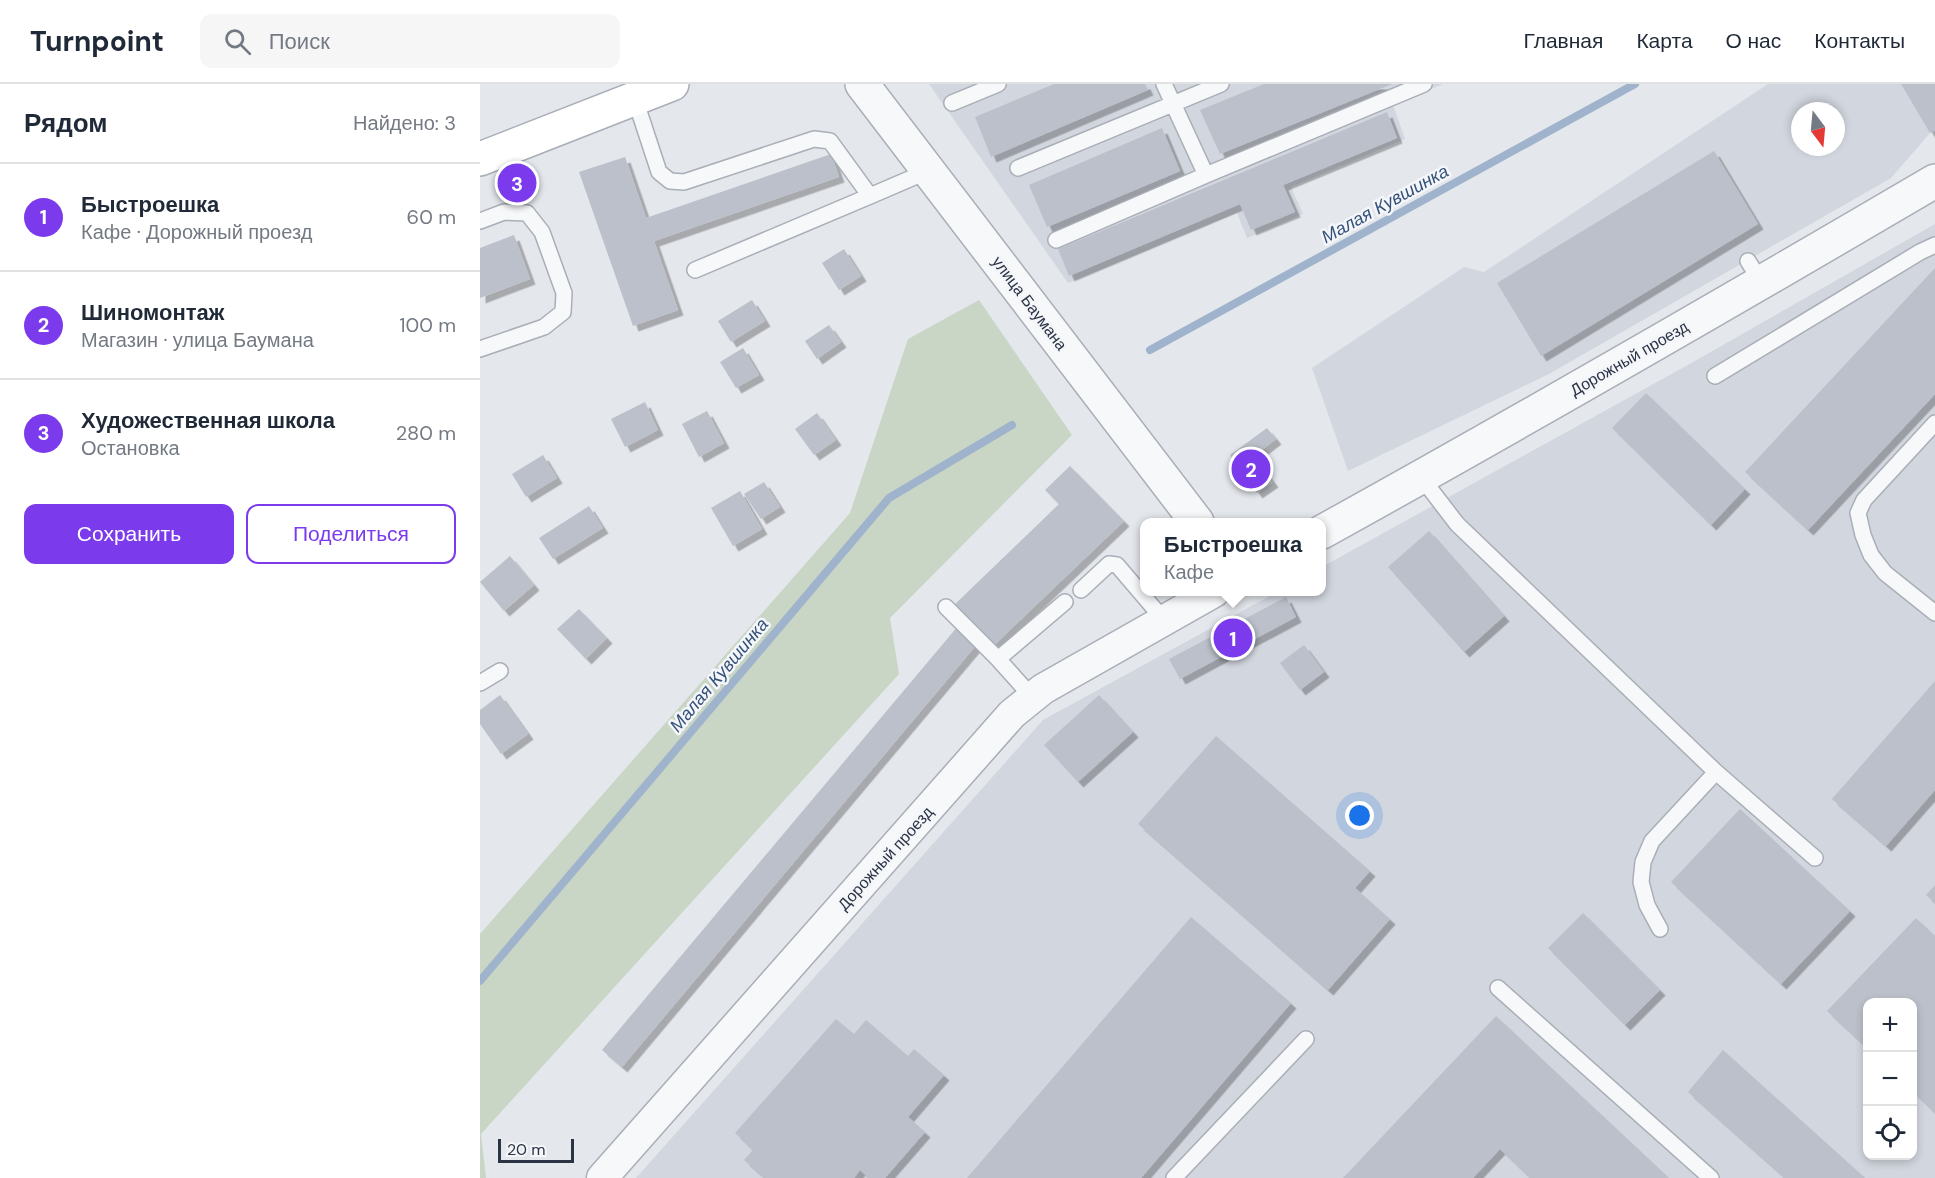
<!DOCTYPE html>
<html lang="ru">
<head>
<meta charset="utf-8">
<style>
  body { margin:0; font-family:"DM Sans",sans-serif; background:#f6f6f7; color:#1f2937 }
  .controls { position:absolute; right:18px; bottom:18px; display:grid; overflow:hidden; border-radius:12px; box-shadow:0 3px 9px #0003 }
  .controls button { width:54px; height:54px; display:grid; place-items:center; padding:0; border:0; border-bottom:2px solid #e0e1e3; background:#fff; color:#1f2937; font:30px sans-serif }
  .compass { position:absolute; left:1311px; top:18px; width:54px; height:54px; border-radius:50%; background:#fff; box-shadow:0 3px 9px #0003; rotate:164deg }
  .scale { position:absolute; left:18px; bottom:15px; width:76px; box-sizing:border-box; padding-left:6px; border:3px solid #2b3445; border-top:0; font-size:16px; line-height:21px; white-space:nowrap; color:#2b3445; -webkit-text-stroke:4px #f4f6f9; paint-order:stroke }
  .you { position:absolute; left:880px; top:732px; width:21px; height:21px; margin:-15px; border:4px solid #fff; border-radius:50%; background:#1a73e8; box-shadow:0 0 0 9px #1a73e833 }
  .badge { display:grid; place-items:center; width:39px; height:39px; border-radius:50%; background:#7c3aed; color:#fff; font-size:20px; font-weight:700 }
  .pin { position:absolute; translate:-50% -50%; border:3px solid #fff; box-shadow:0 2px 6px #0006 }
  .popup { position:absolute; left:660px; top:434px; width:186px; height:78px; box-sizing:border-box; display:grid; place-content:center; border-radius:12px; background:#fff; filter:drop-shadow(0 2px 4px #0005); font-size:20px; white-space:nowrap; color:#747a83 }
  .popup b { font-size:22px; color:#1f2937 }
  .popup::after { content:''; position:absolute; left:50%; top:100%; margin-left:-12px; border:12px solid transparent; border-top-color:#fff }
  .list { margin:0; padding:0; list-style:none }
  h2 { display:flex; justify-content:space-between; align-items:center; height:78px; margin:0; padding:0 24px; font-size:26px }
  h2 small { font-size:20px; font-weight:400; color:#747a83 }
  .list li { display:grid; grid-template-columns:39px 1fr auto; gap:18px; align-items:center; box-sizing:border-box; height:108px; padding:0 24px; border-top:2px solid #e0e1e3 }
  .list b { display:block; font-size:22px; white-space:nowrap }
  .list p { margin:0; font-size:20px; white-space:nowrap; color:#747a83 }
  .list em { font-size:20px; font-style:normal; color:#747a83 }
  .actions { display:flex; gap:12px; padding:18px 24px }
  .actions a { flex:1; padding:14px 0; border:2px solid #7c3aed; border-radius:12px; text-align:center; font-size:21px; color:#7c3aed }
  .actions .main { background:#7c3aed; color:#fff }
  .icon { flex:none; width:33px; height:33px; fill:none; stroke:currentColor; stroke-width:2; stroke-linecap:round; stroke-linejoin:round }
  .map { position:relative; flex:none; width:1455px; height:1094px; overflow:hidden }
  header { display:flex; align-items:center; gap:36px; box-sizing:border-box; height:84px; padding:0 30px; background:#fff; border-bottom:2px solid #e0e1e3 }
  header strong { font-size:28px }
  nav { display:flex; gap:33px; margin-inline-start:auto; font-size:21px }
  .search { width:420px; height:54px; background:#f6f6f7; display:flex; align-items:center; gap:15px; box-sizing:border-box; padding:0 21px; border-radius:12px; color:#747a83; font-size:22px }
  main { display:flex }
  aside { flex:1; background:#fff }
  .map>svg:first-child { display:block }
  .built { fill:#d2d6de; fill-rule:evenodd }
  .green { fill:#c9d6c5 }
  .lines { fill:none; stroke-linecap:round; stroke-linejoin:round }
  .stream { stroke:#9fb4cc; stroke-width:8 }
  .building { fill:#bbc0ca; filter:url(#shadow) }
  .service-casing { stroke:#a9aeb7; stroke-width:18 }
  .minor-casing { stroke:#a9aeb7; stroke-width:33 }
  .tertiary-casing { stroke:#a9aeb7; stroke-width:36 }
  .secondary-casing { stroke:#a9aeb7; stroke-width:36 }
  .service { stroke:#f7f8fa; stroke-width:15 }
  .minor { stroke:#f7f8fa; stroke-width:30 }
  .tertiary { stroke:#f7f8fa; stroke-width:33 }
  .secondary { stroke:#fff; stroke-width:33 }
  .labels { text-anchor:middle; stroke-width:5; stroke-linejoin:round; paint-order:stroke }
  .street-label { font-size:16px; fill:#2b3445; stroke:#f4f6f9 }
  .water-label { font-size:18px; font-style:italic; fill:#34527a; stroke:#f4f6f9 }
</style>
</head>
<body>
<header>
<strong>Turnpoint</strong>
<div class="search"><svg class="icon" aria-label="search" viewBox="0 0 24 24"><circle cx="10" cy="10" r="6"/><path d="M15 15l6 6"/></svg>Поиск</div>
<nav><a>Главная</a><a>Карта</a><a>О нас</a><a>Контакты</a></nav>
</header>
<main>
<aside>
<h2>Рядом<small>Найдено: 3</small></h2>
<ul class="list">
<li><span class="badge">1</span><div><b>Быстроешка</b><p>Кафе · Дорожный проезд</p></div><em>60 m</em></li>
<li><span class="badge">2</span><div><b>Шиномонтаж</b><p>Магазин · улица Баумана</p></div><em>100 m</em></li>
<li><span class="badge">3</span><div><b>Художественная школа</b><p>Остановка</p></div><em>280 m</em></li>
</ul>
<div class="actions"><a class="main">Сохранить</a><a>Поделиться</a></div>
</aside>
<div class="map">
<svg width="1455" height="1094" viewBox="0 0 1455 1094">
  <defs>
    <filter id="shadow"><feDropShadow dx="5.5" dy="5.5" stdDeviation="0" flood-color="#0004"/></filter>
  </defs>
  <rect width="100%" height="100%" fill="#e4e7ec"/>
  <path class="built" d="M449 0H963L913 21 925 55 811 103 823 130 767 154 757 129 588 199Z
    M1288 0H1455V46L1450 49 1411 94 1069 290 868 387 832 284 984 183 1004 188ZM1320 27H1356V63H1320Z
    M1455 140V1094H156L563 636 797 508H842V483L1206 282ZM1388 918H1432V1072H1388Z"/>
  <path class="green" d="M499 216 592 351 410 534 419 590 1 1050 6 1094H0V850L370 429 428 255Z"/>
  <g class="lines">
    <path class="stream" d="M670 266 1155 0
      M0 897 409 414 532 341"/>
  </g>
  <path class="building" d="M574 0H665L668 6 511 73 495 33Z
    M784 0H912L740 70 720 26Z
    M1421 0H1455V46L1450 49Z
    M907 28 917 54 803 101 815 128 771 146 760 120 589 192 578 165Z
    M682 44 700 87 567 143 549 101Z
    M1234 67 1278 140 1061 272 1017 199Z
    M351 70 359 93 174 157 198 226 153 242 99 88 145 73 166 134Z
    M34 151 50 195 0 214V164Z
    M364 165 381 192 359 206 342 179Z
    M1455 184V310L1328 446 1265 388Z
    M272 216 285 237 251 258 238 237Z
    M349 241 361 258 337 275 325 257Z
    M263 264 279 291 256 304 240 278Z
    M1166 309 1265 405 1231 441 1132 344Z
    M165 318 178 346 145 363 131 335Z
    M227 327 244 359 219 373 202 340Z
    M337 329 356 356 334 371 315 345Z
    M787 344 796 355 774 372 793 398 777 409 750 371Z
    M63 371 77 394 46 413 32 390Z
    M590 382 644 437 512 563 472 523 579 420 565 406Z
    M284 398 300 423 281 435 264 410Z
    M260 407 282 445 253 462 231 424Z
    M109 422 123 444 73 475 59 454Z
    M949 447 1024 532 984 568 908 483Z
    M30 472 54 501 24 527 0 498Z
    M806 513 816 533 700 595 689 575Z
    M99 525 127 554 106 575 77 545Z
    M478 542 498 559 142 983 122 966Z
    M824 561 844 588 820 606 800 579Z
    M1455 597V706L1406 762 1352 715Z
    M20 611 48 650 21 670 0 640V626Z
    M619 611 653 648 598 698 564 661Z
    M736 652 890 787 875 804 910 835 848 906 658 740Z
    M1260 725 1370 827 1301 900 1191 798Z
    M1455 801V819L1446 811Z
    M1103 829 1180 906 1145 941 1068 864Z
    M711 833 811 919 661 1094H487Z
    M1436 834 1455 852V1029L1432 1007V918H1388V965L1347 927Z
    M1016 932 1189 1094H1050L1020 1065 993 1094H863Z
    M356 935 374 950 386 936 428 972 434 965 464 991 428 1033 445 1048 405 1094H389L380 1086 374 1094H285L264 1076 273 1066 255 1049Z
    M1243 966 1385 1094H1305L1208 1008Z"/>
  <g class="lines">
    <defs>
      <path id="service" d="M155 15 179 88 190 97 204 98 334 55 350 57 390 112 448 87
        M472 19 518 0
        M538 84 741 0
        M726 91 944 0
        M0 137 24 128 47 129 62 148 84 209 83 228 64 243 0 265
        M576 156 726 91 684 0
        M1268 177 1281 198
        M215 186 390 112
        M1235 292 1440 168 1455 161
        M1455 339 1384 416 1378 429 1383 451 1391 471 1405 489 1455 529
        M941 393 977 440 1236 688 1335 774
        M601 506 629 480 637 481 684 536
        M466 523 518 575 553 614
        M518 575 585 518
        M0 599 20 587
        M1180 845 1167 821 1161 798 1163 778 1172 757 1236 688
        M1018 904 1231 1094
        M694 1094 826 955"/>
      <path id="minor" d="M122 1094 532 630 563 605 734 508"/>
      <path id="tertiary" d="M382 0 717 438
        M842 448C1048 334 1252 216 1455 97"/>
      <path id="secondary" d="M0 75 192 0"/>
    </defs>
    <use href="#service" class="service-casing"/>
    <use href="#minor" class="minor-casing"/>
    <use href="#tertiary" class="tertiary-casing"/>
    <use href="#secondary" class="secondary-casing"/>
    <use href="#service" class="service"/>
    <use href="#minor" class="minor"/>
    <use href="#tertiary" class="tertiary"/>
    <use href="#secondary" class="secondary"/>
  </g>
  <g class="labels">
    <g class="street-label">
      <text transform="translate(550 219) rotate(53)" y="6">улица Баумана</text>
      <text transform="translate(1149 274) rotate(-30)" y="6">Дорожный проезд</text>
      <text transform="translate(405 774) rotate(-48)" y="6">Дорожный проезд</text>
    </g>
    <g class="water-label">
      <text transform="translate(905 120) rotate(-29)" y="6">Малая Кувшинка</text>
      <text transform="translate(239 591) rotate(-50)" y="6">Малая Кувшинка</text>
    </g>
  </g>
</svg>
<div class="controls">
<button>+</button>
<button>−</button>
<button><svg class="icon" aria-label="locate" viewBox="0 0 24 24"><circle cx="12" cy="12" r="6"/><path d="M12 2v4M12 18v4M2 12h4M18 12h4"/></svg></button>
</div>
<svg class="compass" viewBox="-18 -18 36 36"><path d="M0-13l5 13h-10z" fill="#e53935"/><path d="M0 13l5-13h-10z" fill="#747a83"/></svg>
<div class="scale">20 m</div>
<div class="you"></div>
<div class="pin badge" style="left:753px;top:554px">1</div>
<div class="popup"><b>Быстроешка</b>Кафе</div>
<div class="pin badge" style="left:771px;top:385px">2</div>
<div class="pin badge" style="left:37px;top:99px">3</div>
</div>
</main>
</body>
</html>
